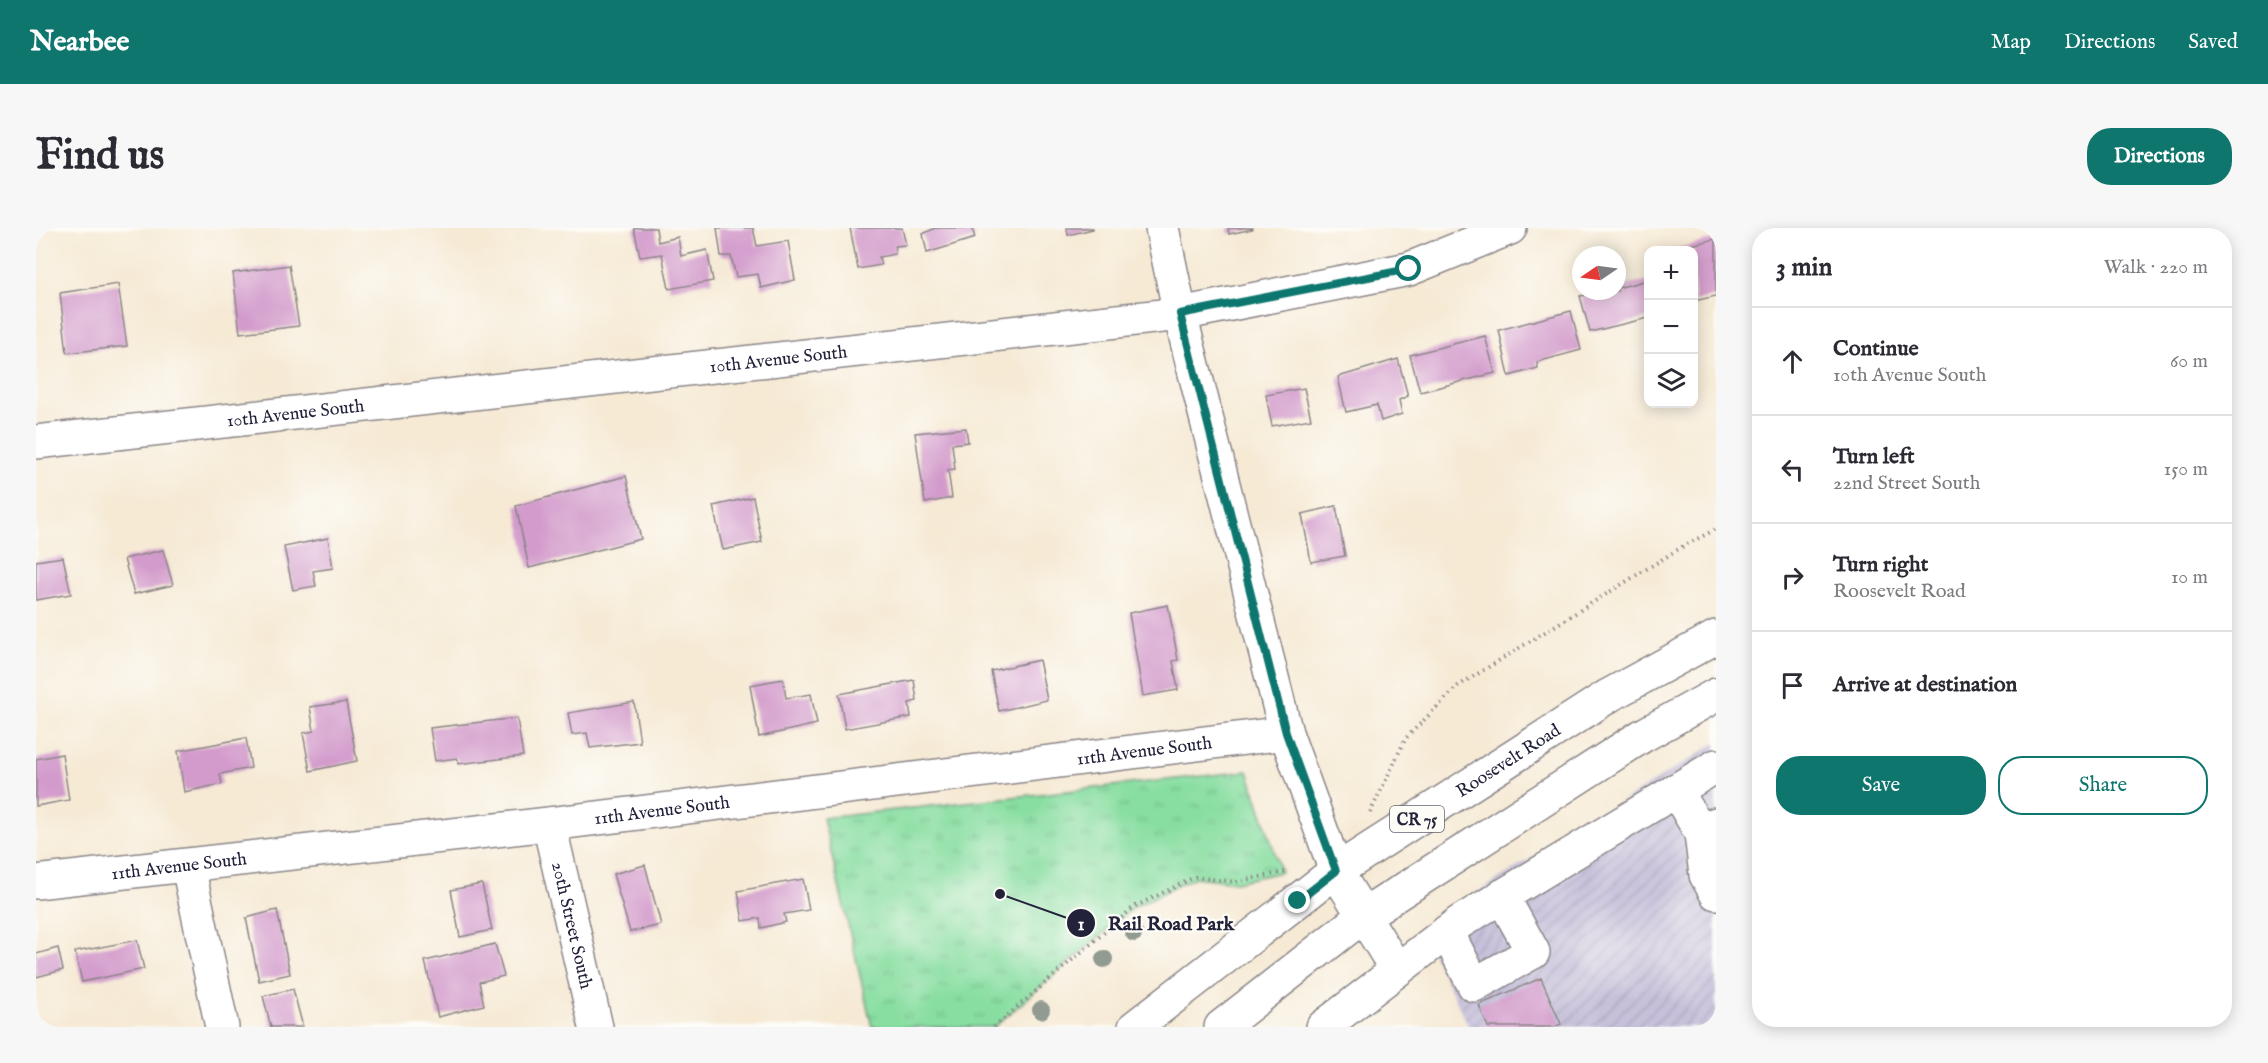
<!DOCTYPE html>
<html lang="en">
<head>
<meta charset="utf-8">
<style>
  body { margin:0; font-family:"IM FELL English",serif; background:#f7f7f7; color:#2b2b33 }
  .controls { position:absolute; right:18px; top:18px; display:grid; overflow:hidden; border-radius:12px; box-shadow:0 3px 15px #0003 }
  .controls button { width:54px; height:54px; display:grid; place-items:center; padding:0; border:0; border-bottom:2px solid #e1e1e2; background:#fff; color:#2b2b33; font:30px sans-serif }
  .compass { position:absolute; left:1536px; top:18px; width:54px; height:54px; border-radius:50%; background:#fff; box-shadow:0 3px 15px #0003; rotate:257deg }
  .stop { position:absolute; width:18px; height:18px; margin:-14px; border:4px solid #0f766e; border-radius:50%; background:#fff }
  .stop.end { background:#0f766e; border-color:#fff; box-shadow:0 2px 6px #0008 }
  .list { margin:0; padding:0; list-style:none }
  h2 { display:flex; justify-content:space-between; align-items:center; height:78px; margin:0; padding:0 24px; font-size:26px }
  h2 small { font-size:20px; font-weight:400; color:#7c7c81 }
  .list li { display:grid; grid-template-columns:39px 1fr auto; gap:18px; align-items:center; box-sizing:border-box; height:108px; padding:0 24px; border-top:2px solid #e1e1e2 }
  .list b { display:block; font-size:22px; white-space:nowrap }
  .list p { margin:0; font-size:20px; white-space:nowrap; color:#7c7c81 }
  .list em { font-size:20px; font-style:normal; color:#7c7c81 }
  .actions { display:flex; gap:12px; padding:18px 24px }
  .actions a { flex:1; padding:14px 0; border:2px solid #0f766e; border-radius:24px; text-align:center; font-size:21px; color:#0f766e }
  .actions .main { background:#0f766e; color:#fff }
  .icon { flex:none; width:33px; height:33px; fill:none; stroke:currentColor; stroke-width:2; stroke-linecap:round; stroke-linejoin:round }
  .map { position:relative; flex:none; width:1680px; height:799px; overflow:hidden; border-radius:24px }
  header { display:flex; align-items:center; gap:36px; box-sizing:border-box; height:84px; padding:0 30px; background:#0f766e; color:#fff }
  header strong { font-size:28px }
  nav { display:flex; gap:33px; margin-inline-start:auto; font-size:21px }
  .intro { display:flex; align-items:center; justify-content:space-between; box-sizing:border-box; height:144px; padding:0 36px }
  h1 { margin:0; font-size:42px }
  .button { padding:15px 27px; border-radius:24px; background:#0f766e; color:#fff; font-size:21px; font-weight:700 }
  main { display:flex; gap:36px; padding:0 36px }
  aside { flex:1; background:#fff; border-radius:24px; box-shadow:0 3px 15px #0003 }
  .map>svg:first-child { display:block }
  .industrial { fill:url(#industrial-furrows) }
  .grass { fill:url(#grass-tufts); stroke:#55806e; stroke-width:1.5 }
  .building { fill:#d39bcc }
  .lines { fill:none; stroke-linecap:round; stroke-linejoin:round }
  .minor-casing { stroke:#8c8688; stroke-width:36 }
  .major-casing { stroke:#8c8688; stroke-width:36 }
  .path { stroke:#8c8688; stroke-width:4; stroke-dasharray:1.5 4.5; stroke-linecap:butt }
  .minor { stroke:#fff; stroke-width:33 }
  .major { stroke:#fff; stroke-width:33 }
  .tree { fill:#929b91 }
  .route { stroke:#0f766e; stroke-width:8 }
  .labels { text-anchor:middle; stroke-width:4.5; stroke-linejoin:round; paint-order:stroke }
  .shield { fill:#fdfcf7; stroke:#646373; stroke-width:1.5 }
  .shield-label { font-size:16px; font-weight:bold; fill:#22223b }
  .street-label { font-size:18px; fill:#22223b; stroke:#fdfcf7 }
  .leader { fill:none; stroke:#22223b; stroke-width:2 }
  .callout-dot { fill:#22223b; stroke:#fdfcf7; stroke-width:2 }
  .mark-label { font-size:18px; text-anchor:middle; font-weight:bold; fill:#fff }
  .callout-label { font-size:20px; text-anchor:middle; font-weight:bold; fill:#22223b; stroke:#fdfcf7; stroke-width:4.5; stroke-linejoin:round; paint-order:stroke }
</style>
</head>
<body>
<header>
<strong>Nearbee</strong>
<nav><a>Map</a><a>Directions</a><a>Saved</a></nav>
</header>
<div class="intro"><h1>Find us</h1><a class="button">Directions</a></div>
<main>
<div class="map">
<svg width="1680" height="799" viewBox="0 0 1680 799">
  <defs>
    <pattern id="industrial-furrows" width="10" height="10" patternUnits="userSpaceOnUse" patternTransform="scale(1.5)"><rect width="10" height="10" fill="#c6c0da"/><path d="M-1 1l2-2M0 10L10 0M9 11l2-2" fill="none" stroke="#aaa5bc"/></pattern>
    <pattern id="grass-tufts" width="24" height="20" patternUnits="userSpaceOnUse" patternTransform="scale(1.5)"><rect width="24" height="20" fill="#88dea1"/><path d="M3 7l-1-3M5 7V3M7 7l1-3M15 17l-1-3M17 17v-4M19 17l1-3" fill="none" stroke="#75be8c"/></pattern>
  </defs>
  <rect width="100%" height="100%" fill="#fdfcf7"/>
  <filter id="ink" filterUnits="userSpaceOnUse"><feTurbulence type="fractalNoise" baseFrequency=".0167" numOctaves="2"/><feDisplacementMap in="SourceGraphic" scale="12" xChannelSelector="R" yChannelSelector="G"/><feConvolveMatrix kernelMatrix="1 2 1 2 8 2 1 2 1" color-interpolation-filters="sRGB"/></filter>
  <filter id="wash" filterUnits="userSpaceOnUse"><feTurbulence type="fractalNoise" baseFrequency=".008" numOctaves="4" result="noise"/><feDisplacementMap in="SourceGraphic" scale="24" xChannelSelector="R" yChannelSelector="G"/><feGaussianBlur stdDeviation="1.35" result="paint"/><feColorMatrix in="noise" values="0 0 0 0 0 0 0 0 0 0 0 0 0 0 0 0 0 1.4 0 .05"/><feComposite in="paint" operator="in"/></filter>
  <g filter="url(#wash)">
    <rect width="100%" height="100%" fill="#f6ead5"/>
    <path class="industrial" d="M1680 515V799H1433L1384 700Z"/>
    <path class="grass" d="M1212 543 1245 644 1200 654 1159 649 1098 679 958 799H836L787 590Z"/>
    <g id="blocks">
      <path class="building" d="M598 0H620L622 14 642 9 645 28 671 22 677 53 633 61 626 26 604 29Z
        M681 0H717L721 18 752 13 759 52 725 60 722 46 700 49 695 28H685Z
        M814 0H866L870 17 859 18V26L843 29 845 37 822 41Z
        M899 0H936L939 10 891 25 887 6Z
        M1031 0H1057V1L1032 7Z
        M1192 0H1217V1L1193 6Z
        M1680 11V68L1658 73V22H1634Z
        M253 37 263 98 204 105 197 45Z
        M1612 52V90L1554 104 1544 68 1581 63V60Z
        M82 56 91 118 31 125 24 65Z
        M1535 83 1545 122 1501 134 1502 140 1473 148 1463 102Z
        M1449 108 1459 145 1384 164 1374 127Z
        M1362 131 1372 168 1363 172 1366 186 1345 193 1341 177 1310 184 1302 149Z
        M1268 160 1275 191 1236 198 1230 167Z
        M930 200 932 214 916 216 919 241 912 242 916 270 889 275 879 205Z
        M590 248 605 311 493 340 480 278Z
        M717 269 726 314 687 322 677 278Z
        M1300 278 1309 328 1275 334 1266 286Z
        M292 310 297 340 277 343 280 358 257 362 248 319Z
        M127 322 137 357 98 366 88 331Z
        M27 329 35 366 0 372V333Z
        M1132 377 1142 432 1137 433 1142 462 1107 468 1093 385Z
        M1003 432 1011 472 963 483 955 443Z
        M747 451 750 470 775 466 781 496 723 509 714 457Z
        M878 452 881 473 873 475 875 489 809 501 803 466Z
        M310 474 321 533 274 543 267 505 278 503 274 479Z
        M598 474 604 514 554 520 551 505 536 507 532 485Z
        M481 490 487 528 422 536 421 530 399 533 394 500Z
        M210 510 215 540 184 546 186 556 148 564 142 523Z
        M26 526 33 572 0 578V531Z
        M609 637 625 697 594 704 577 646Z
        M767 651 773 682 748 686 750 694 725 700 724 690 707 693 702 663Z
        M446 656 456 702 424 709 415 662Z
        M241 682 254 746 223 753 210 690Z
        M101 712 108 741 46 754 39 724Z
        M459 716 468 748 443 754 448 777 402 789 389 733Z
        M22 720 27 742 0 749V726Z
        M1505 750 1525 796 1518 799H1452L1443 777Z
        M257 761 267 799H235L227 768Z"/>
    </g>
  </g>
  <g filter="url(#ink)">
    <use href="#blocks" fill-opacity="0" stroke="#8c8688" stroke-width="1.5"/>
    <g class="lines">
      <defs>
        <g id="minor">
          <path d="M1126 0 1144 86 1250 505 1300 643 1361 742"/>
          <path id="s1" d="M0 214 1144 86 1373 41 1474 0"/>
          <path d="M1640 562 1665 605 1680 596"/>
          <path id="s2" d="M513 596 560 799"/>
          <path d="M1665 605 1670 647 1680 665"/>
          <path d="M152 638 186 799"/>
          <path id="s3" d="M0 654 513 596 1250 505"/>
          <path d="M1411 704 1438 757 1497 724 1466 668"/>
          <path d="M1287 799 1424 694 1680 538"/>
        </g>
        <g id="major">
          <path id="s4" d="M1099 799 1300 643 1572 468 1680 409"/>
          <path d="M1185 799 1327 688 1606 508 1680 467"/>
        </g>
      </defs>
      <use href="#minor" class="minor-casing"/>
      <use href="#major" class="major-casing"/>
      <path class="path" d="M1334 585 1370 510 1422 458 1646 319 1680 301
        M958 799 1098 679 1159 649 1200 654 1252 643"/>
      <use href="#minor" class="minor"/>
      <use href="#major" class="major"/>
    </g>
    <g class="tree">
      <circle cx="1098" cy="705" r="9"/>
      <circle cx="1068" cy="731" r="9"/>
      <circle cx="1005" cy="782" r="9"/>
    </g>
  </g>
  <g class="lines" filter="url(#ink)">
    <path class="route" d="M1262 673 1300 643 1250 505 1144 86 1373 41"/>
  </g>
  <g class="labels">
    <rect class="shield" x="1354" y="578" width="54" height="26" rx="4.5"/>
    <g class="shield-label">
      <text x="1381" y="597">CR 75</text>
    </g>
    <g class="street-label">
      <text dy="6" stroke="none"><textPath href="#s1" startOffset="747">10th Avenue South</textPath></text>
      <text dy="6" stroke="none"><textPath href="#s1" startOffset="261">10th Avenue South</textPath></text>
      <text dy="6" stroke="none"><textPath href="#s3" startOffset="1116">11th Avenue South</textPath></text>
      <text dy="6" stroke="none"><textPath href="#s4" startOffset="459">Roosevelt Road</textPath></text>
      <text dy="6" stroke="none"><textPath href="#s3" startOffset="630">11th Avenue South</textPath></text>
      <text dy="6" stroke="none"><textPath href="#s3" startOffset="144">11th Avenue South</textPath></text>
      <text dy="6" stroke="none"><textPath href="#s2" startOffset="104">20th Street South</textPath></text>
    </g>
  </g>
  <path class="leader" d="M964 666L1045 695"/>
  <g class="callout-dot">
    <circle cx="964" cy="666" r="6"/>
    <circle cx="1045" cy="695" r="15"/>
  </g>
  <g class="mark-label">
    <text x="1045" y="702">1</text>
  </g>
  <g class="callout-label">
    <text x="1135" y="702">Rail Road Park</text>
  </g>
</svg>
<div class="controls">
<button>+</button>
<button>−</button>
<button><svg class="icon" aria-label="layers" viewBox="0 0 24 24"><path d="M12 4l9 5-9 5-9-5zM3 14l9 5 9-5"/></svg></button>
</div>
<svg class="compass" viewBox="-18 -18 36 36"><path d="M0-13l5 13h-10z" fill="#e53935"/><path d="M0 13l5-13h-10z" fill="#7c7c81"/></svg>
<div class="stop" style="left:1373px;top:41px"></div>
<div class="stop end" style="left:1262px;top:673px"></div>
</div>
<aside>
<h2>3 min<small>Walk · 220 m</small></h2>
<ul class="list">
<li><svg class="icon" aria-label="ahead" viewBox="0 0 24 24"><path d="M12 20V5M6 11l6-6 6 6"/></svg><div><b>Continue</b><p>10th Avenue South</p></div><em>60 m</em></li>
<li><svg class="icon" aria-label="left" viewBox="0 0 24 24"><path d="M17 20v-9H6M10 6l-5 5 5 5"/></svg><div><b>Turn left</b><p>22nd Street South</p></div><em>150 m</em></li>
<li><svg class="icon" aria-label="right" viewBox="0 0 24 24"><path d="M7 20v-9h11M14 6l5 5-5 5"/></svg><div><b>Turn right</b><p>Roosevelt Road</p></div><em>10 m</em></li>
<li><svg class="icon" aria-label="arrive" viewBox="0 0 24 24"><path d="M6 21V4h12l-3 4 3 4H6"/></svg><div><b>Arrive at destination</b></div></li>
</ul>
<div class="actions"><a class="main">Save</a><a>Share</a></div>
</aside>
</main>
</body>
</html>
